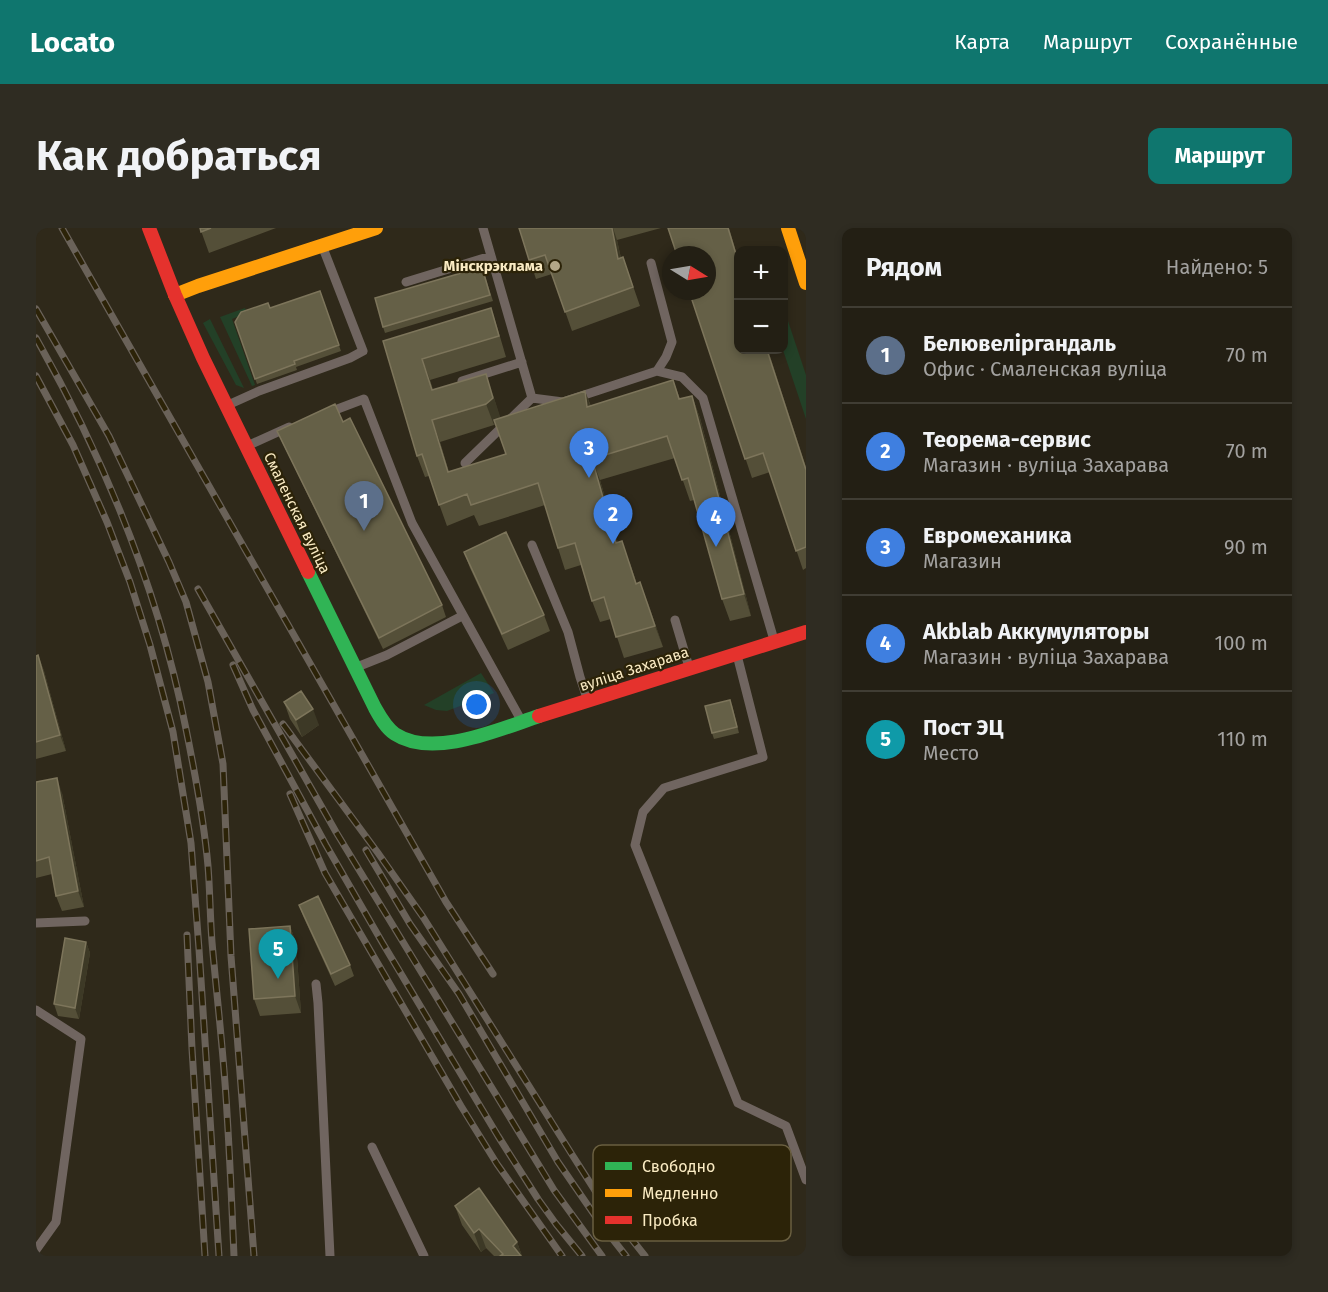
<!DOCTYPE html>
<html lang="ru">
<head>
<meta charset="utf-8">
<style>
  body { margin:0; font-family:"Fira Sans",sans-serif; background:#2f2c22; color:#f1f3f6 }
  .controls { position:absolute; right:18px; top:18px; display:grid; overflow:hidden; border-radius:12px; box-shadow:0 3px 9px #0003 }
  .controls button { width:54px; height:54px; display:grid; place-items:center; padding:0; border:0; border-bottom:2px solid #403d34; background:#231f14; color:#f1f3f6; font:30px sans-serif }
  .compass { position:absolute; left:626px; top:18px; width:54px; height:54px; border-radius:50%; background:#231f14; box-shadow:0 3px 9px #0003; rotate:101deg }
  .you { position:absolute; left:441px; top:477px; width:21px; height:21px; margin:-15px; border:4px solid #fff; border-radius:50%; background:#1a73e8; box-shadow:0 0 0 9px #1a73e833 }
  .badge { display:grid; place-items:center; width:39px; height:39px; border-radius:50%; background:#0f766e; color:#fff; font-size:20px; font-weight:700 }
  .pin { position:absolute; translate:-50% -50px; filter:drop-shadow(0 2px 3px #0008) }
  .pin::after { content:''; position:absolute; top:32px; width:21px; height:18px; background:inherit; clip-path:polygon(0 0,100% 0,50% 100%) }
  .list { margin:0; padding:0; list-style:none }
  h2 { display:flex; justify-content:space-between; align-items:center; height:78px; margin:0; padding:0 24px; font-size:26px }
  h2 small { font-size:20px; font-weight:400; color:#a3a2a0 }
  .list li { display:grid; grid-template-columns:39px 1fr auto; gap:18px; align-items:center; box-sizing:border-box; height:96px; padding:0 24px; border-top:2px solid #403d34 }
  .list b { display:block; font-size:22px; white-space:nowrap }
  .list p { margin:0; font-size:20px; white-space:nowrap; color:#a3a2a0 }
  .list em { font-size:20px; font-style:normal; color:#a3a2a0 }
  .map { position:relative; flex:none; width:770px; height:1028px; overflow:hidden; border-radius:12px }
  header { display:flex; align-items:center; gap:36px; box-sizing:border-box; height:84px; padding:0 30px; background:#0f766e; color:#fff }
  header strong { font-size:28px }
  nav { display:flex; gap:33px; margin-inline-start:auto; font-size:21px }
  .intro { display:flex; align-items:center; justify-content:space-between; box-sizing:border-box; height:144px; padding:0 36px }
  h1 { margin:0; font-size:42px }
  .button { padding:15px 27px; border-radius:12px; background:#0f766e; color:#fff; font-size:21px; font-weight:700 }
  main { display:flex; gap:36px; padding:0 36px }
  aside { flex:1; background:#231f14; border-radius:12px; box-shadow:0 3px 9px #0003 }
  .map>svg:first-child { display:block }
  .green { fill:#234027 }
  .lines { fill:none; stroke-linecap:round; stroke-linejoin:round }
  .lane { stroke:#706560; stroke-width:9 }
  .fast { stroke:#30b455; stroke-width:14 }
  .slow { stroke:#ff9f0a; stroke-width:14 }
  .jam { stroke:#e5322d; stroke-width:14 }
  .rail-casing { stroke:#6a6259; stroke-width:7 }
  .rail { stroke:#2c2308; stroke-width:4.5; stroke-dasharray:14; stroke-linecap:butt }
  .wall { fill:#544f38; fill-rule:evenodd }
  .shaded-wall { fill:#3d3926 }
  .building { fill:#656047; stroke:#7d755b; stroke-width:1.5 }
  .poi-dot { fill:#b3a788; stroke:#2c2308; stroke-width:2 }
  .labels { text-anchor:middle; stroke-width:4.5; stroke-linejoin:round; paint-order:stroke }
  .poi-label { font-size:15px; font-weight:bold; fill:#faebc3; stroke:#2c2308; text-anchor:end }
  .street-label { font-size:15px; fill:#faebc3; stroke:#2c2308 }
  .key { fill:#2c2308; stroke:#6a5f40; stroke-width:1.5 }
  .key-label { font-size:16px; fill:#faebc3 }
</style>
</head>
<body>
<header>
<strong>Locato</strong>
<nav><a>Карта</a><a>Маршрут</a><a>Сохранённые</a></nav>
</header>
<div class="intro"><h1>Как добраться</h1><a class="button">Маршрут</a></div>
<main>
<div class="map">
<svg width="770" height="1028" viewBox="0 0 770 1028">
  <rect width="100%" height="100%" fill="#2f291a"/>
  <path class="green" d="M209 80 211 85 196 91 219 157 216 158 184 89Z
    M748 81 770 147V191L747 122Z
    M174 91 208 160 200 157 167 95Z
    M445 445 458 465 411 483 400 482 388 477Z"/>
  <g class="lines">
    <path class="lane" d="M447 0 496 170 527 174 621 143
      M615 35 636 114 630 129 621 143 646 149 667 170 738 412
      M370 54 455 28
      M426 153 486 134
      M192 177 223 163 314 130 327 123 287 20
      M291 185 328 171 376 295 485 492
      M211 218 253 199
      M429 235 496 170
      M496 317 532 404 544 449 551 470
      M639 392 653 439
      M701 427 727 529 628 560 607 584 599 617 702 875 750 898 770 952
      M321 439 351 427 426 388
      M0 695 49 693
      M280 756 282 775 294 1028
      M0 782 45 811 20 994 0 1022
      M336 919 388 1028"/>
    <path class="fast" d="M272 344 339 480C344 489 350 500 359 506 397 531 464 501 503 488"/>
    <path class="slow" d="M752 0 770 55
      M139 67 162 58 340 0"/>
    <path class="jam" d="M113 0 139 67 167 130 272 344
      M503 488 770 404"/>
    <defs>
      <path id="rail" d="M26 0 410 674 457 746
        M0 81 73 208 133 334 150 374 172 454 187 536 195 728 218 1028
        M0 110C69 232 123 364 150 501 159 545 168 593 172 638 174 663 174 688 176 714 181 771 188 828 191 885 194 933 196 980 198 1028
        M0 148 37 217 71 294 94 354 114 417 137 504 155 615 163 721 183 1028
        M162 361 300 604 518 962 566 1028
        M197 437 217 482 290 617 346 714 462 908 502 971 520 996 546 1028
        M247 496 342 625 387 689 535 925 567 975 609 1028
        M254 566 289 645 425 878 461 936 526 1028
        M330 622 374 696 423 766 522 934 564 995 590 1028
        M151 707 156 821 169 1028"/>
    </defs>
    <use href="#rail" class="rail-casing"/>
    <use href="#rail" class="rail"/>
  </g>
  <path class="wall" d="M164 0H240L173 25Z
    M483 0H625L581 12 585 30 587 29 604 78 536 103 516 46 500 51Z
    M632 0H693L702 30V122H732L770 239V340L767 342 734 244 716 250Z
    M446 39 457 73 349 105 347 99Z
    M284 63 305 123 260 139 261 142 221 156 199 94Z
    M455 80 462 102 470 129 394 152 397 162 457 167 464 190 549 163 555 178 637 152 644 171 656 168 664 190 715 388 694 393 686 371 658 272 654 273 639 230 564 252 582 315 594 335 601 356 612 375 627 419 588 430 575 391 564 394 556 373 545 337 529 342 522 320 509 277 443 298 438 287 411 298 393 248 389 249 381 228 347 113ZM460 196 470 226 413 244 404 214 458 197Z
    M307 194 406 377 410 389 347 421 246 214 241 203Z
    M428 324 508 387 514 403 472 422 434 340Z
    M2 427 8 443 30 523 0 531V428Z
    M248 474 283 497 266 509 254 491Z
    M696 477 703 505 678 511 676 505Z
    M0 554 26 565 48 679 26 683 20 668 16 646 0 650Z
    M263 677 314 737 318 748 299 758 267 688Z
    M254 698 260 715 265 785 224 788 218 771Z
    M50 714 54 725 43 791 22 788 18 776Z
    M419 978 481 1014 486 1028H458L450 1020 445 1024 426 997Z"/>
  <path class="shaded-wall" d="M576 0H577L581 12 589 50 582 31Z
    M731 122H732L770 242Z
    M386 131 394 152 404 183 396 162Z
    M450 146 465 191 458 197 450 176Z
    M549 163 557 185 551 179Z
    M656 168 664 190 715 388 708 366Z
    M396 192 404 214 419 266 412 244Z
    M556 231 564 252 588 336 580 315Z
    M604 354 612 375 627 419 619 398Z
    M2 427 8 443 30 523 24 507Z
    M277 481 283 497 266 509 260 492Z
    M21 550 26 565 48 679 42 663Z
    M254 698 260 715 265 785 259 768Z
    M50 714 54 725 43 791 39 780Z
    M443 1001 450 1020 445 1024 438 1005Z
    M481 1014 486 1028H480L477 1018Z"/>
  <path class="building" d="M164 0H175L165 4Z
    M483 0H576L582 31 587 29 597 59 529 84 509 27 493 32Z
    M632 0H692L702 33V122H731L770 242V319L760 323 727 225 709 231 653 63H671V27H641Z
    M446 39 454 67 347 99 339 70Z
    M284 63 303 117 258 133 259 136 219 151 199 94 205 84 232 75 234 80Z
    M455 80 463 108 386 131 396 162 450 146 457 170 450 176 396 192 412 244 470 226 458 192 549 163 551 179 637 152 643 171 656 168 708 366 686 371 652 250 646 252 631 208 556 231 580 315 586 313 600 356 604 354 619 398 580 409 568 369 556 373 539 315 522 320 502 255 435 277 431 266 403 277 386 226 381 228 347 113Z
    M299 176 307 194 314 190 406 377 343 410 241 203Z
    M470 304 508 387 466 406 428 324Z
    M2 427 24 507 0 514V428Z
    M265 463 277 481 260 492 248 474Z
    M694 472 701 499 676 505 669 478Z
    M21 550 42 663 20 668 13 629 0 633V554Z
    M282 668 314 737 295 746 263 677Z
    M254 698 259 768 218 771 213 701Z
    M29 710 50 714 39 780 18 776Z
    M443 960 481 1014 477 1018 485 1028H464L467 1026 443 1001 438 1005 419 978Z"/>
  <circle class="poi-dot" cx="519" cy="38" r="6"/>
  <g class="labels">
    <g class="poi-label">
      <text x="507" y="43">Мінскрэклама</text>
    </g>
    <g class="street-label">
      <text transform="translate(261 285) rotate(64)" y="5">Смаленская вуліца</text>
      <text transform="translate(598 441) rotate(-18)" y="5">вуліца Захарава</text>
    </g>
  </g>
  <rect x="557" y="917" width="198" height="96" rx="9" class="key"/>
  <rect x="569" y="934" width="27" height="8" fill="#30b455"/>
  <rect x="569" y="961" width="27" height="8" fill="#ff9f0a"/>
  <rect x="569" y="988" width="27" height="8" fill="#e5322d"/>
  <g class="key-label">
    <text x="606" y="944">Свободно</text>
    <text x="606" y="971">Медленно</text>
    <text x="606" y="998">Пробка</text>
  </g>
</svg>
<div class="controls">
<button>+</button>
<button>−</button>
</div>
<svg class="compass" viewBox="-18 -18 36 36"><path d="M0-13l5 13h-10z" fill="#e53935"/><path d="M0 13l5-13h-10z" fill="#a3a2a0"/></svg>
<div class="you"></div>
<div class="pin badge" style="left:328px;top:303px;background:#5c6f8a">1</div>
<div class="pin badge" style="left:577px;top:316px;background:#3f7fe0">2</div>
<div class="pin badge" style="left:553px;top:250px;background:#3f7fe0">3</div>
<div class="pin badge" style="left:680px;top:319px;background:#3f7fe0">4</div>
<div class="pin badge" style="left:242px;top:751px;background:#0f9aa8">5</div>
</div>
<aside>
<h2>Рядом<small>Найдено: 5</small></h2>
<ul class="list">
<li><span class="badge" style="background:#5c6f8a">1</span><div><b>Белювеліргандаль</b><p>Офис · Смаленская вуліца</p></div><em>70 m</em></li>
<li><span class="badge" style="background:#3f7fe0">2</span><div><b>Теорема-сервис</b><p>Магазин · вуліца Захарава</p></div><em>70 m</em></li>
<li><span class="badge" style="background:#3f7fe0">3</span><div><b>Евромеханика</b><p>Магазин</p></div><em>90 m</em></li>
<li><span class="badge" style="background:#3f7fe0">4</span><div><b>Akblab Аккумуляторы</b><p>Магазин · вуліца Захарава</p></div><em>100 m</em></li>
<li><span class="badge" style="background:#0f9aa8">5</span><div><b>Пост ЭЦ</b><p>Место</p></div><em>110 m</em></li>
</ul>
</aside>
</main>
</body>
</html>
